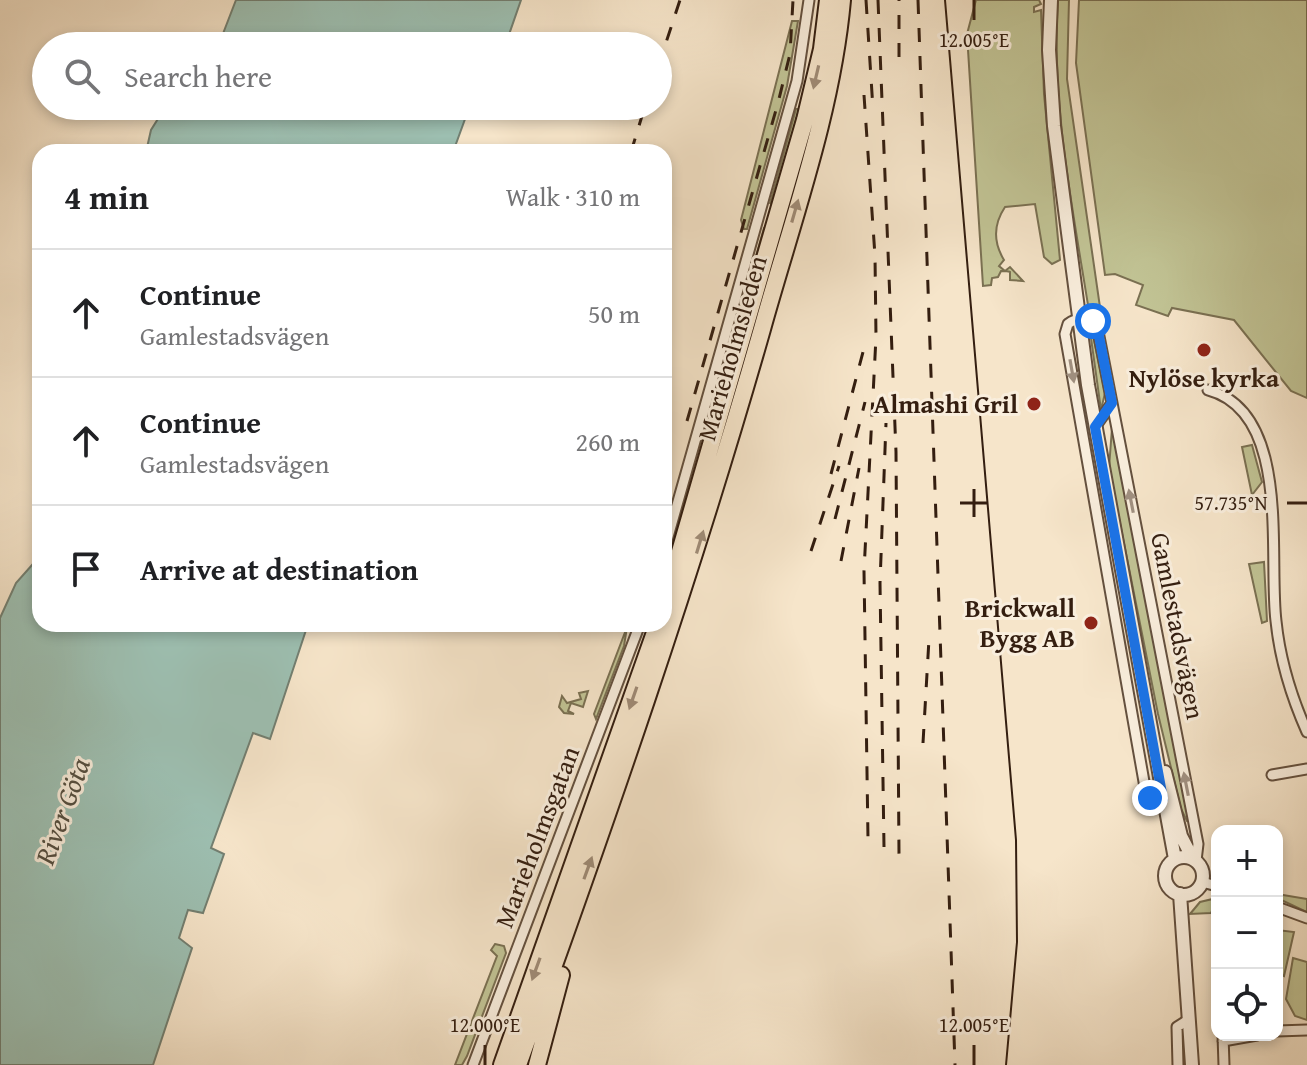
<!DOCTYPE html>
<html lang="en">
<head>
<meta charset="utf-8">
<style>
  body { margin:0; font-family:"Gentium Book Plus",serif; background:#f2f2f2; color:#202124 }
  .controls { position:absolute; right:24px; bottom:24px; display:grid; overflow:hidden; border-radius:16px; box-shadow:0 4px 12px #0003 }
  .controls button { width:72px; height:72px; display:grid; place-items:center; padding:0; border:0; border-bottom:2px solid #e0e0e0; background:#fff; color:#202124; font:40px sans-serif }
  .stop { position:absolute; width:24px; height:24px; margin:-18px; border:6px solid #1a73e8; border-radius:50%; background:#fff }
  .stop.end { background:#1a73e8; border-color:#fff; box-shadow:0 2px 8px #0008 }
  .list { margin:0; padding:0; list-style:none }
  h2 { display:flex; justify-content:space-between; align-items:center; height:104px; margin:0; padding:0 32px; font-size:34px }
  h2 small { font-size:26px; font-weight:400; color:#757577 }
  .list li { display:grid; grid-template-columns:52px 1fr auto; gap:24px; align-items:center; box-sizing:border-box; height:128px; padding:0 32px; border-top:2px solid #e0e0e0 }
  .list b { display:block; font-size:30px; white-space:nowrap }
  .list p { margin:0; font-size:26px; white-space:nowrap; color:#757577 }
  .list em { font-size:26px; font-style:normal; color:#757577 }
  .icon { flex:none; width:44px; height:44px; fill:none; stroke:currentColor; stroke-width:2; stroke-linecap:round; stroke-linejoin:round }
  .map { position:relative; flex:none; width:1307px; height:1065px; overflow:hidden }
  .search { position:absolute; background:#fff; box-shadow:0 4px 12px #0003; left:32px; top:32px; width:640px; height:88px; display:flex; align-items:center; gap:20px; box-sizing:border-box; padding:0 28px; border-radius:44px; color:#757577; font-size:30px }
  .panel { position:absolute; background:#fff; box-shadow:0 4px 12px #0003; left:32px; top:144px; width:640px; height:488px; border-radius:24px }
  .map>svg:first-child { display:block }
  .green { fill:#c1c394; stroke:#7a7052; stroke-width:2 }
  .water { fill:#9dbfb1; stroke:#737f71; stroke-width:2 }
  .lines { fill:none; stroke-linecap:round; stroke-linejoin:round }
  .minor-casing { stroke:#64503e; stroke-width:13 }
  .tertiary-casing { stroke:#64503e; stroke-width:16 }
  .trunk-casing { stroke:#341e10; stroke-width:20 }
  .minor { stroke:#f9eedd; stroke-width:9 }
  .tertiary { stroke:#f9eedd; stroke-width:12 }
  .trunk { stroke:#f6e5ca; stroke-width:16 }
  .tram { stroke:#341e10; stroke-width:2 }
  .rail { stroke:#341e10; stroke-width:3; stroke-dasharray:14 14; stroke-linecap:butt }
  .oneway { fill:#9f8b76 }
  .oneway2 { fill:#a09081 }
  .route { stroke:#1a73e8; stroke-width:10 }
  .ticks { fill:none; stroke:#341e10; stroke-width:3 }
  .poi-dot { fill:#8f2418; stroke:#f9eedd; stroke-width:3 }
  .labels { text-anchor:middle; stroke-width:6; stroke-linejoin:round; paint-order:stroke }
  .street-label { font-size:26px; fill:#341e10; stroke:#f9eedd }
  .poi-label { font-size:26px; font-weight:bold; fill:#341e10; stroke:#f9eedd; text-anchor:end }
  .water-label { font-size:28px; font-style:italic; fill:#544e40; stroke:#f9eedd }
  .ticks-label { font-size:20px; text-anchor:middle; fill:#341e10; stroke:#f9eedd; stroke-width:6; stroke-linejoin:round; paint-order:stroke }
</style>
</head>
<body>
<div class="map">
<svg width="1307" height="1065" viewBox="0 0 1307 1065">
  <rect width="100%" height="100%" fill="#f6e5ca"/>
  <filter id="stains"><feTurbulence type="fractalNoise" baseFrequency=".0025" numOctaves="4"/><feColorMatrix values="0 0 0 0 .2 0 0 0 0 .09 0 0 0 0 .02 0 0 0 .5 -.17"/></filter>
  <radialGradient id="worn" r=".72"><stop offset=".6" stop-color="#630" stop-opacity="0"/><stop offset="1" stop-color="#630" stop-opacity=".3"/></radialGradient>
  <path class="green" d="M976 0H1039L1041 4 1034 7V12L1041 10 1044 94 1060 260 1052 264 1044 257 1035 204 1005 207C993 225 993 242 1004 260L999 266 1005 271 1010 267 1023 281 1010 280V272C1008 271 1004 271 1001 271L998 277 992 278 991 285 983 286 967 34Z
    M1058 0H1069L1067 79 1101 314 1088 305C1072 205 1051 102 1058 0Z
    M1079 0H1307V398L1291 391 1234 320 1172 308 1168 316 1136 305 1143 285 1115 274 1105 275 1076 63Z
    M792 21H798L787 86 747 229H744L741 220Z
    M796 109H799L773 205 770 203Z
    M766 227 664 578 764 228Z
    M1092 330 1105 393 1101 410 1090 331Z
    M1112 428 1189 820 1187 821 1181 809 1158 714 1109 468Z
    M1252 445 1262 482 1252 495 1242 447Z
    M1264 562 1267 621 1262 623 1249 564Z
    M627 627 624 646 596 719 594 714Z
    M588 691 583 707 571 703 568 711 574 714 564 713 559 707 562 696 567 703 581 699 579 693Z
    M1277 894 1307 899V912L1277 898Z
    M1217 898 1211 913 1190 914 1200 902Z
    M1277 930 1294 932 1284 976 1277 973Z
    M495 944 504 946 506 953 467 1056 462 1065H455L497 956 491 950Z
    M1293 958 1307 962V1020L1295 1016 1286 999Z"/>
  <path class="water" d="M236 0H521L505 46H222L219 44Z
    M166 106H458L455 115 465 119 453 152H146L151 130Z
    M40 556V624H308L270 739 253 733 211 848 224 854 203 913 188 910 179 938 192 948 153 1065H0V618L16 583Z"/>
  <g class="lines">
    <defs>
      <path id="minor" d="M1208 390C1292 412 1268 556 1276 621 1280 660 1291 696 1307 732
        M1095 427 1112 403
        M664 551 797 81 809 0
        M1272 775 1307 769
        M1163 799 1150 798 1146 793 1065 334 1068 324C1077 317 1089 317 1097 326L1198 844 1196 861
        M1202 882 1217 886
        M1277 907 1307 918
        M1277 1031 1307 1030
        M1223 1035 1224 1065
        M1223 1041 1257 1035
        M473 1065 640 624
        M1178 1065 1177 1027 1188 1020"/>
      <path id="tertiary" d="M1051 0 1049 50 1054 126 1088 385 1175 859
        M1165 772 1181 836 1193 859
        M1165 876a19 19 0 1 1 38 0a19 19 0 1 1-38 0Z
        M1180 894 1192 1065"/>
      <path id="trunk" d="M664 607 805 120 822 49 828 0
        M502 1065 658 624
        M518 1065C606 822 691 578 762 329 792 221 832 112 842 0
        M537 1065 561 975"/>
    </defs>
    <use href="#minor" class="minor-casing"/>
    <use href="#tertiary" class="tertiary-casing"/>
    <use href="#trunk" class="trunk-casing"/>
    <use href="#minor" class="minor"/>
    <use href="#tertiary" class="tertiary"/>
    <use href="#trunk" class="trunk"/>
    <path class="tram" d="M945 0 1016 840 1017 942 1006 1065"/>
    <path class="rail" d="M866 0 873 109
      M878 0 896 452 899 854
      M918 0 955 1065
      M899 57V0
      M658 67 680 0
      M864 95 875 256 876 337 864 571 868 839
      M631 152 645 106
      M687 421 778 103 790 54 793 0
      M831 474 863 352
      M835 519 865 402
      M811 551 839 466
      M841 561 859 468
      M923 743 929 639
      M884 847 880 583 886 423"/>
  </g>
  <defs><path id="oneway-solid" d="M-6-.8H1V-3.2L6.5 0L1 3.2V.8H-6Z" transform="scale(2)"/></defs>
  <g class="oneway">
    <use href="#oneway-solid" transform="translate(816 77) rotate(103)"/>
    <use href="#oneway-solid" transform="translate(795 211) rotate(-74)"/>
    <use href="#oneway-solid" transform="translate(700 542) rotate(-73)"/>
    <use href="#oneway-solid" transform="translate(633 698) rotate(109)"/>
    <use href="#oneway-solid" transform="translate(588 868) rotate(-70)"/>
    <use href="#oneway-solid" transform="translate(536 969) rotate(110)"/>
  </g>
  <g class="oneway2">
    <use href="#oneway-solid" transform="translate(1072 371) rotate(80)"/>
    <use href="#oneway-solid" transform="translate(1131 501) rotate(-101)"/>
    <use href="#oneway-solid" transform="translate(1186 784) rotate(-101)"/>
  </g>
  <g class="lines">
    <path class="route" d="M1093 321 1097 326 1112 403 1095 427 1163 799 1150 798"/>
  </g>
  <path class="ticks" d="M974 0V20M974 489V517M960 503H988M1287 503H1307M485 1045V1065M974 1045V1065"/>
  <g class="poi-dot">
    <circle cx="1204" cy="350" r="8"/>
    <circle cx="1034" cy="404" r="8"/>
    <circle cx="1091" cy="623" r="8"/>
  </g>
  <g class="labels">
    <g class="street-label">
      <text transform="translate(732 348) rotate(-74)" y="9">Marieholmsleden</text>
      <text transform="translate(1178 626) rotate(79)" y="9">Gamlestadsvägen</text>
      <text transform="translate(537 837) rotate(-69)" y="9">Marieholmsgatan</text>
    </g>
    <g class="poi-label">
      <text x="1204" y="387" text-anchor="middle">Nylöse kyrka</text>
      <text x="1018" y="413">Almashi Gril</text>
      <text x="1075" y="617">Brickwall<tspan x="1075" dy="30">Bygg AB</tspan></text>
    </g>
    <g class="water-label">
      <text transform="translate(62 811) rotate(-70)" y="10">River Göta</text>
    </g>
  </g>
  <g class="ticks-label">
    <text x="974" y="47">12.005°E</text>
    <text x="1231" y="510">57.735°N</text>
    <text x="485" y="1032">12.000°E</text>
    <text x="974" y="1032">12.005°E</text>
  </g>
  <rect width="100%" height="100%" filter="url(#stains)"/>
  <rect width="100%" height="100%" fill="url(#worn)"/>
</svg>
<div class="controls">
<button>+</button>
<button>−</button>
<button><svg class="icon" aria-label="locate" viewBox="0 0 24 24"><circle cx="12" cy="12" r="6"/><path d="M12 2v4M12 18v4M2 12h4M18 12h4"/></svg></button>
</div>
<div class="stop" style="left:1093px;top:321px"></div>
<div class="stop end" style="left:1150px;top:798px"></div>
<div class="search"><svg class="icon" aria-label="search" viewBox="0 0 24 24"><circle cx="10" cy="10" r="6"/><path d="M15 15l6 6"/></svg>Search here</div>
<section class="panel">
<h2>4 min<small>Walk · 310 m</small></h2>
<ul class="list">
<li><svg class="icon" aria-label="ahead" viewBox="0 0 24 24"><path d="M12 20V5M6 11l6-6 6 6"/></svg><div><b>Continue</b><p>Gamlestadsvägen</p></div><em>50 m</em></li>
<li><svg class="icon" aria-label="ahead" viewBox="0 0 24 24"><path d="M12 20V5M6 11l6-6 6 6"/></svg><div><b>Continue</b><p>Gamlestadsvägen</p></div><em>260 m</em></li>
<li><svg class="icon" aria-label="arrive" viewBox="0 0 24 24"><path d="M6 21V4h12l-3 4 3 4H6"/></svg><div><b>Arrive at destination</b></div></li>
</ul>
</section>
</div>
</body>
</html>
